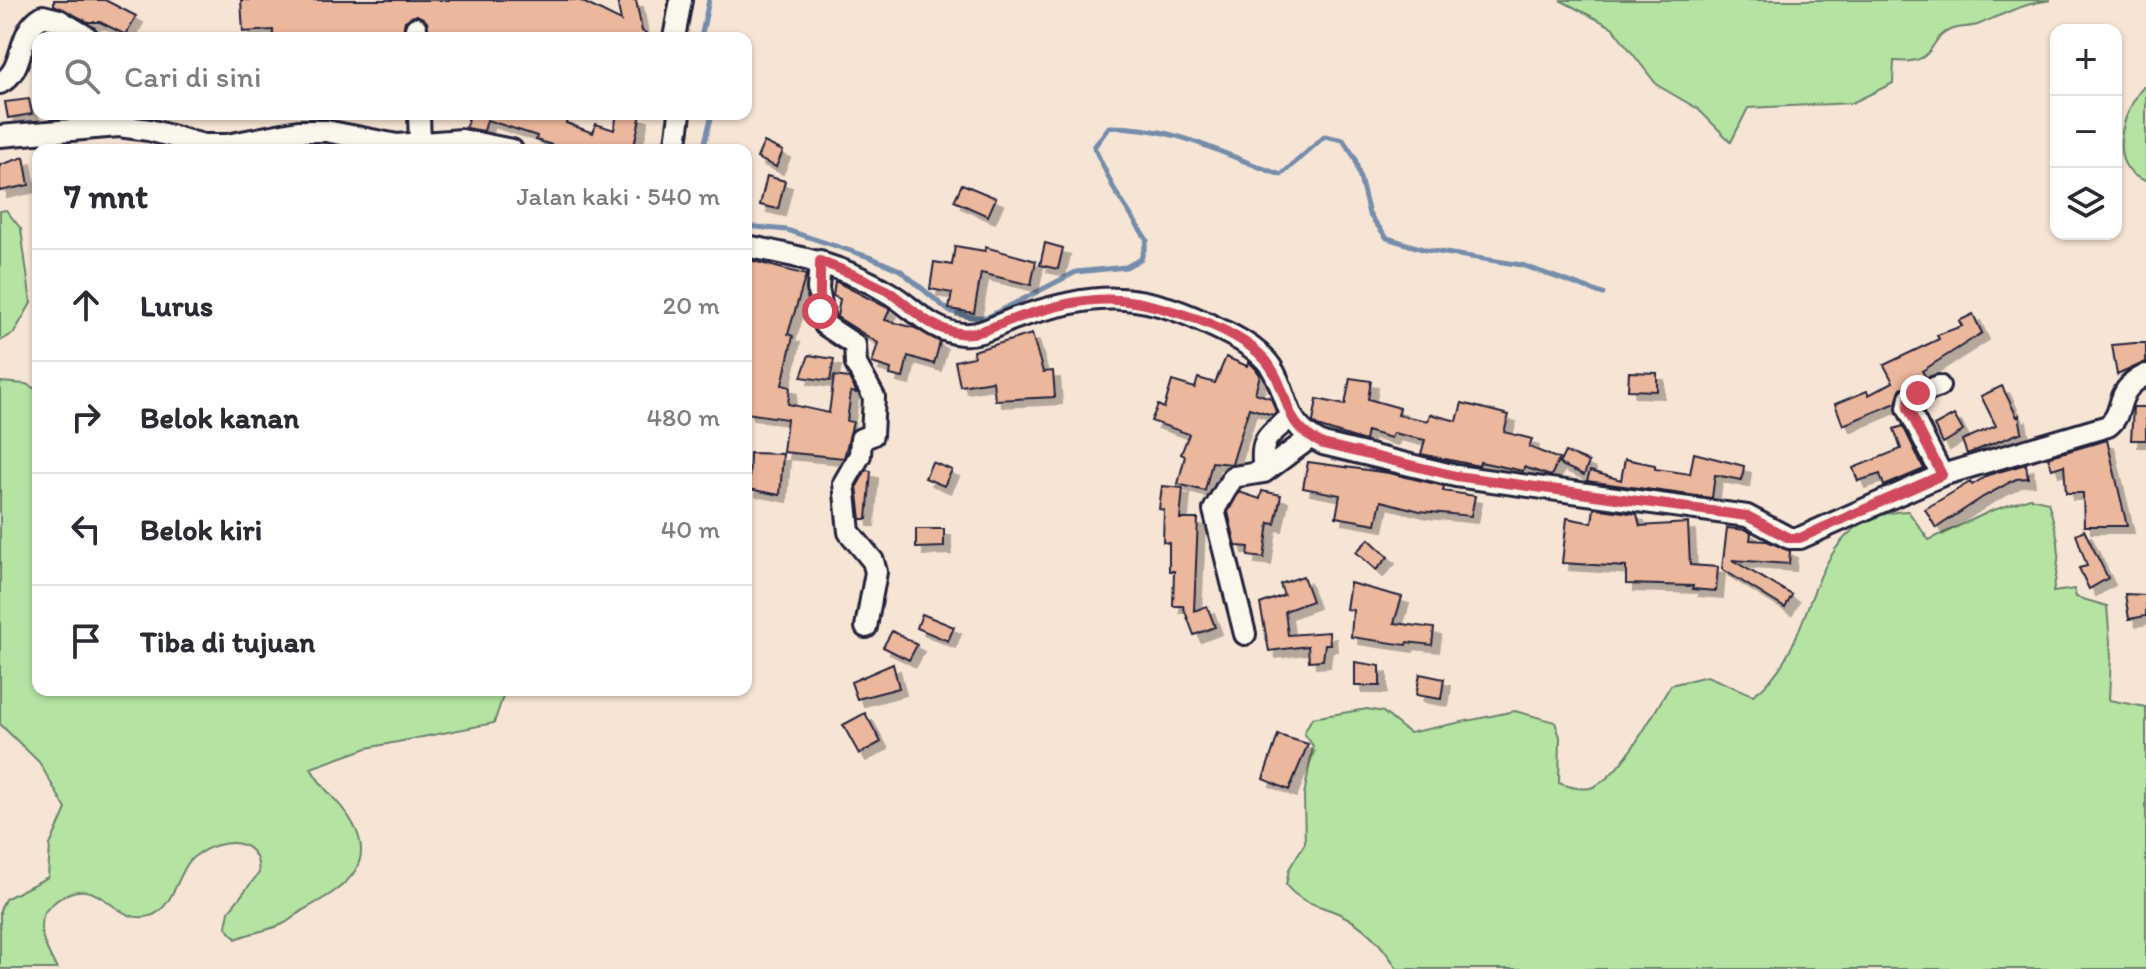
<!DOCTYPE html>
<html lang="id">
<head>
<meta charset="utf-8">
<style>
  body { margin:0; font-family:Itim,sans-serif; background:#f7f7f7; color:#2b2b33 }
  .controls { position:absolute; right:24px; top:24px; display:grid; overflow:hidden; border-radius:16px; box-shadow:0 2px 6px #0004 }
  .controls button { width:72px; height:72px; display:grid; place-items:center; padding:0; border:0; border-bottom:2px solid #e1e1e2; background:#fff; color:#2b2b33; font:40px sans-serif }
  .stop { position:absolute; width:24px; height:24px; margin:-18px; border:6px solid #d1495b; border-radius:50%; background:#fff }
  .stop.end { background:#d1495b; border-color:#fff; box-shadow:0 2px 8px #0008 }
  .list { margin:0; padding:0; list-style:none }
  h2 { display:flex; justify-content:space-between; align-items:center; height:104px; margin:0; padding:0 32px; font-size:34px }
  h2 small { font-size:26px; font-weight:400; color:#7c7c81 }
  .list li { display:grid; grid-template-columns:52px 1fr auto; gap:24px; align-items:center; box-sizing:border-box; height:112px; padding:0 32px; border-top:2px solid #e1e1e2 }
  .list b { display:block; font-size:30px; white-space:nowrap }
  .list em { font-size:26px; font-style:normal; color:#7c7c81 }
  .icon { flex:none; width:44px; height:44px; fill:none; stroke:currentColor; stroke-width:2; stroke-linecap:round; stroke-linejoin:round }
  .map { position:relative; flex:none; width:2146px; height:969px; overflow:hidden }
  .search { position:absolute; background:#fff; box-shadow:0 2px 6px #0004; left:32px; top:32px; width:720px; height:88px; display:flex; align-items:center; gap:20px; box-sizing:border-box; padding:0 28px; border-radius:16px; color:#7c7c81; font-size:30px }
  .panel { position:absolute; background:#fff; box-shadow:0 2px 6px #0004; left:32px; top:144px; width:720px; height:552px; border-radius:16px }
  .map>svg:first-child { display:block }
  .green { fill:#b4e3a2; stroke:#6b826e; stroke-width:2 }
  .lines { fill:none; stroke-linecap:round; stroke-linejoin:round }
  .stream { stroke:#748dab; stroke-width:5 }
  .building { fill:#ebb79d; stroke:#22223b; stroke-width:2; filter:url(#shadow) }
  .minor-casing { stroke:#22223b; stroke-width:26 }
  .minor { stroke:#fbf7ec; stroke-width:20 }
  .route { stroke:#d1495b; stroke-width:10 }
</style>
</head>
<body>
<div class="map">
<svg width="2146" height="969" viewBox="0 0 2146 969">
  <defs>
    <filter id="shadow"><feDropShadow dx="7" dy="7" stdDeviation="0" flood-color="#0004"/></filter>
  </defs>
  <rect width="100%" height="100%" fill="#f6e4d4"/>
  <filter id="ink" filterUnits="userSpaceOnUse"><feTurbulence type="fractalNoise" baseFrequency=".0125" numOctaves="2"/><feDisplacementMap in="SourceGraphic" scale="16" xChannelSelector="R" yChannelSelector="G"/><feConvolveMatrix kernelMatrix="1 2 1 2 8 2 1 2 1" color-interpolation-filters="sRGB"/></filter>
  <g filter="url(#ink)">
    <path class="green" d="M1560 0H2051C2022 4 2006 13 1980 24 1971 28 1959 26 1950 30 1925 41 1939 65 1894 61L1893 83 1852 103 1748 108 1731 142 1698 109 1657 85 1612 27Z
      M2146 84V181C2103 168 2123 108 2146 84Z
      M6 210 21 229 31 303 14 333 0 341V211Z
      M0 382 26 384 38 390V690H505L494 723 367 748 311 768C321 789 341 802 352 822 380 869 338 891 303 910 296 914 290 921 283 924 268 931 251 932 236 939L226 927 229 911 259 873C258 863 258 858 252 851 238 836 210 845 195 856 179 867 175 905 153 915 112 931 99 860 49 907 31 924 48 952 57 969H0V910L5 899 48 877 50 845 66 809 39 762 0 724Z
      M2030 498 2048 502C2060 542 2062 550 2053 592L2074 589 2076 597 2107 606 2111 655 2109 700 2146 707V969H1397C1383 945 1365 926 1340 914 1318 904 1301 904 1286 885L1289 869 1305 843 1304 795 1313 746 1304 733 1312 718 1367 709 1383 712 1409 733 1515 711 1555 722 1560 737 1559 783C1569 787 1579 790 1590 788 1620 780 1654 711 1671 685L1707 676 1753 695C1823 649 1799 514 1908 511L1929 540 1991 511Z"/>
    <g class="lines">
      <path class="stream" d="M701 38 709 0
        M703 150 712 114
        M746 226 787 230 872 258 900 270 949 311 970 317H988L1076 272 1126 267 1141 259 1147 240 1115 191 1094 147 1109 127C1180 127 1217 153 1281 175L1325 136 1343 140 1355 158 1369 214 1387 238 1426 250 1522 265 1603 294"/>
    </g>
    <path class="building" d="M54 0H105L136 16 126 35 100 22H88L54 5Z
      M241 0H579L621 21 617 0H636L642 31 655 38H428L427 22 417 15 405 21 402 38H273V30L243 32Z
      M29 99 32 114 8 118 5 102Z
      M469 114H555L567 118 566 123 593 133 596 124 614 130 617 114H641L633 150H568L536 140 537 136 487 120 484 131 466 128Z
      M764 142 783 151 776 167 757 158Z
      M24 157 29 185 0 191V165Z
      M767 176 785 181 778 209 760 205Z
      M962 184 996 198 988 216 954 201Z
      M1045 243 1063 248 1058 269 1040 265Z
      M955 246 985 251V247L1036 261 1031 285 981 273 974 313 949 309 952 293 930 289 934 262 952 265Z
      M746 259 806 275 788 334 793 336 782 385 790 387 788 404 829 413 834 376 849 378 857 393 851 392 847 421 853 422 844 458 783 452 787 419 746 413Z
      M835 281 890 309 885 320 915 328 940 342 934 364 908 356 903 378 890 375 891 369 872 363 878 343 837 317 840 299 833 296Z
      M1973 314 1982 333 1922 371 1926 377 1901 388 1896 403 1843 425 1835 404 1867 391 1869 395 1893 382 1884 365 1939 339 1937 335 1962 326 1959 321Z
      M1032 334 1043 372 1053 371 1055 397 995 400 993 381 960 386 955 361 974 357 973 351Z
      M2135 343H2146V362L2117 375 2112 345Z
      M809 355 834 359 830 381 801 377Z
      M1226 357 1247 366 1249 362 1255 368 1260 375 1255 393 1271 398 1276 412 1273 415 1249 408 1232 464 1212 462 1205 491 1178 484 1185 456 1181 454 1189 434 1151 421 1158 405 1164 408 1172 381 1195 388 1198 378 1215 383Z
      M1629 372 1657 373V391L1628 390Z
      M1350 378 1371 381 1368 399 1400 408 1398 415 1428 421 1430 414 1457 421 1462 403 1509 415 1504 432 1532 439 1529 447 1559 459 1551 476 1524 467 1523 471 1480 462 1479 466 1421 454 1425 440 1393 433 1391 438 1367 431 1365 441 1317 426 1313 422 1317 399 1345 405Z
      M2002 386 2017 417 2019 415 2022 432 1967 454 1962 440 1996 426 1981 396Z
      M2133 407H2146V440H2131Z
      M1954 415 1963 431 1943 443 1934 426Z
      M1903 426 1924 469 1884 486 1880 474 1858 481 1853 468 1901 449 1894 429Z
      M2107 440 2127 526H2084L2083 493H2066L2064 465 2052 469 2048 457Z
      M1565 452 1589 462 1584 475 1559 464Z
      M750 453 783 454 780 495 749 489Z
      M1694 453 1744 466 1742 480 1715 475 1712 498 1587 481 1590 471 1621 480 1625 459 1655 465V469L1690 474Z
      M932 462 952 470 944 486 925 478Z
      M1308 462 1389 473 1444 486 1443 491 1475 496 1471 516 1420 511 1381 501 1376 524 1336 517 1340 495 1303 488Z
      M2026 464 2028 478 2016 479 1983 497 1936 528 1925 509 1970 482 1972 485 1988 475Z
      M866 470 871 471 867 519H861L857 486Z
      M1162 486 1183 488 1180 519H1198L1194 611 1207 606 1215 627 1194 635 1183 606H1173L1174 571H1169V543L1163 542 1164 510 1159 509Z
      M1262 491 1281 495 1275 524 1269 523 1264 558 1248 556 1249 547 1236 546 1228 512 1239 492 1260 499Z
      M1594 508 1637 514 1640 526 1688 523 1690 565 1718 567 1716 591 1692 589 1693 586 1626 584V567L1562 563 1567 518 1592 523Z
      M1727 528 1746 530 1751 533 1750 540 1767 541 1790 551 1789 564 1732 560 1792 595 1785 608 1722 569Z
      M916 529H944V547L916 548Z
      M2084 530 2108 578 2089 589 2079 568 2087 566 2076 534Z
      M1369 539 1388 557 1376 570 1356 552Z
      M1303 576 1312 601 1285 611 1288 635 1329 632 1330 644H1325L1323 660 1309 661 1308 646 1269 651 1260 604 1284 595 1280 584Z
      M1350 583 1402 597 1394 623 1434 628 1432 645 1407 642 1406 645 1351 637 1353 610 1346 609Z
      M2125 594 2146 595V616L2129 619Z
      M922 614 954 627 948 641 917 628Z
      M892 631 917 645 909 660 883 647Z
      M1355 662 1380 666V686H1355Z
      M893 664 899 688 857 699 851 682Z
      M1420 674 1444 679 1441 699 1416 695Z
      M865 713 881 742 859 754 843 725Z
      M1278 735 1308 744 1289 790 1263 779Z"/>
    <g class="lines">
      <defs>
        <path id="minor" d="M415 38 416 28
          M674 38 681 0
          M0 83C27 69 15 32 43 16L59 20 87 37
          M419 114 420 145
          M0 136 119 126 149 130 203 145H227L298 131H326L397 145 462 140 512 150
          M675 150 680 114
          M746 246C797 256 844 265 889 293 914 308 930 331 962 334 983 336 999 323 1019 317 1091 294 1136 289 1206 323 1228 333 1257 346 1271 367 1291 398 1282 425 1323 444L1456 476 1747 516 1789 538H1800L1942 475 2108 426C2127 411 2112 391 2146 375
          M820 261 818 289 825 325 855 345 856 364 874 397 872 435 861 439 860 455 844 483 849 532 873 561 876 572 866 627
          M1939 386 1910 397 1908 408 1942 475
          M1264 472 1310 438
          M1245 634 1214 510 1233 477 1264 472C1260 440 1265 437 1290 418"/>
      </defs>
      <use href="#minor" class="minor-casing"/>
      <use href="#minor" class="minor"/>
    </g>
  </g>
  <g class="lines" filter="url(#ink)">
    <path class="route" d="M820 311V261C843 271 871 280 892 294 914 310 930 329 959 333 981 336 996 324 1017 318 1095 293 1122 293 1200 320 1223 329 1256 345 1270 366 1292 398 1281 425 1323 444L1456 476 1747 516 1789 538H1800L1942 475 1908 408 1910 397 1918 393"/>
  </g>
</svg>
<div class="controls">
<button>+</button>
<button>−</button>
<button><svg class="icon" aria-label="layers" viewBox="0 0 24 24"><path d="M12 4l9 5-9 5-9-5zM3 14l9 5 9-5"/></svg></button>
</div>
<div class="stop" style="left:820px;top:311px"></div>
<div class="stop end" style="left:1918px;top:393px"></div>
<div class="search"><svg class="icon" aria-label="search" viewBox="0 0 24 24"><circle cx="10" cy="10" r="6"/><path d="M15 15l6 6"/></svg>Cari di sini</div>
<section class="panel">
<h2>7 mnt<small>Jalan kaki · 540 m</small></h2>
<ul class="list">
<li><svg class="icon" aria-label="ahead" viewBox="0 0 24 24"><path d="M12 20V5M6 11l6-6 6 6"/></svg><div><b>Lurus</b></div><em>20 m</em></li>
<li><svg class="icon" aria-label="right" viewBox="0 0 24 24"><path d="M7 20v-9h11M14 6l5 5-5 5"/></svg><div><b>Belok kanan</b></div><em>480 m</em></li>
<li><svg class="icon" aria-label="left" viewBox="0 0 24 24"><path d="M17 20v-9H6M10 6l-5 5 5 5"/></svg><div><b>Belok kiri</b></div><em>40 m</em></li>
<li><svg class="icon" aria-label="arrive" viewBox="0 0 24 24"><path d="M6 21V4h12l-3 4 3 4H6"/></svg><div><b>Tiba di tujuan</b></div></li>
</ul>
</section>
</div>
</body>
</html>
